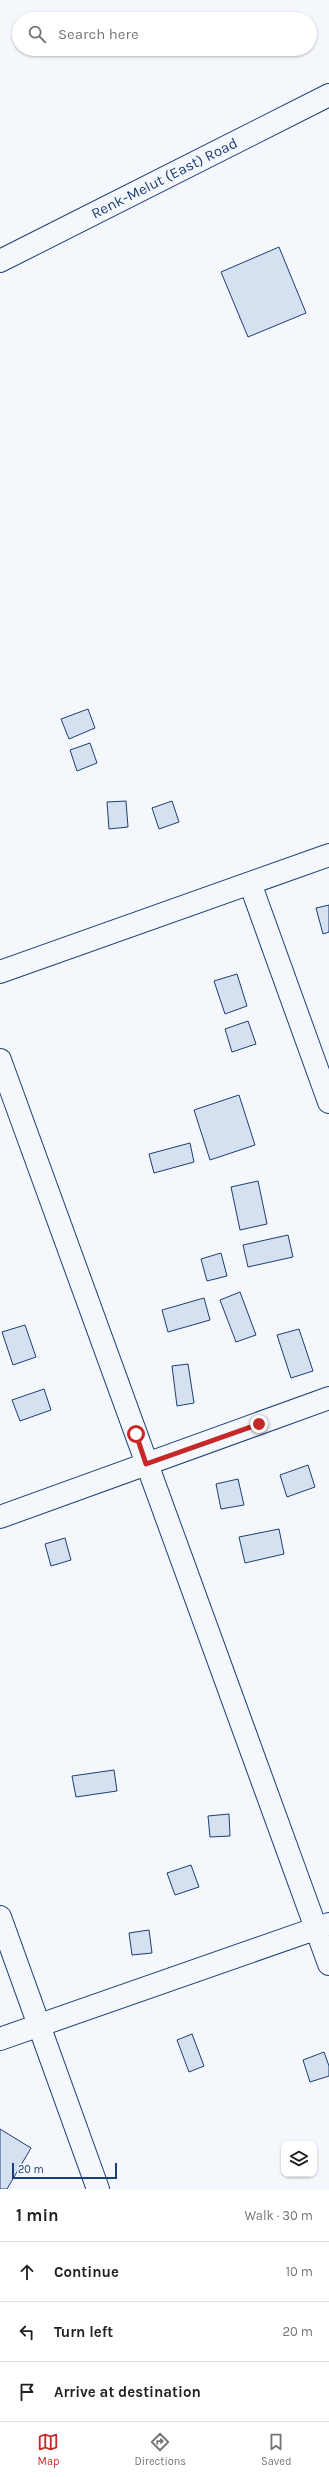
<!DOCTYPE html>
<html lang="en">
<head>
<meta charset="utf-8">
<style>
  body { margin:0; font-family:Karla,sans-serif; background:#f2f2f2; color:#202124 }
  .controls { position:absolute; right:12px; bottom:12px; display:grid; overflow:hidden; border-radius:8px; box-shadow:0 1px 3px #0004 }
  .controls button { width:36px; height:36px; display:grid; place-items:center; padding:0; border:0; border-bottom:1px solid #e0e0e0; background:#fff; color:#202124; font:20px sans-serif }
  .scale { position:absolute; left:12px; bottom:10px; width:105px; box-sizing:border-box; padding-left:4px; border:2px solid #1d3f73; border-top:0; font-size:11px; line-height:14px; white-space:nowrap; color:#1d3f73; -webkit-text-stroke:3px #f4f7fb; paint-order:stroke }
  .stop { position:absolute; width:12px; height:12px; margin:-9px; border:3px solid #c62828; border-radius:50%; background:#fff }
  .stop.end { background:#c62828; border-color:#fff; box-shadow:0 1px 4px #0008 }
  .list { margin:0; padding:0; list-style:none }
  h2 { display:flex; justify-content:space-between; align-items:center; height:52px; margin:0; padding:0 16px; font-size:17px }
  h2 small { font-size:13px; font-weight:400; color:#757577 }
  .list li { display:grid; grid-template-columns:26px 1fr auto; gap:12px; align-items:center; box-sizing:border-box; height:60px; padding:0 16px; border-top:1px solid #e0e0e0 }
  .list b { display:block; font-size:15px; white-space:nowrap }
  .list em { font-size:13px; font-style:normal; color:#757577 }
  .icon { flex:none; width:22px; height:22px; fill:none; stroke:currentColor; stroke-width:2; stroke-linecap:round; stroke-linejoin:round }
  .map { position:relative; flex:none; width:329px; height:2189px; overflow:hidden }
  .search { position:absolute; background:#fff; box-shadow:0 1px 3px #0004; left:12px; right:12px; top:12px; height:44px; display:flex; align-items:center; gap:10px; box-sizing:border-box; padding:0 14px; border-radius:22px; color:#757577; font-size:15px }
  .sheet { height:232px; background:#fff }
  nav { display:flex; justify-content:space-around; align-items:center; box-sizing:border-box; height:56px; border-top:1px solid #e0e0e0; background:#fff; font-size:11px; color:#757577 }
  nav a { display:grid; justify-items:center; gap:2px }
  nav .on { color:#c62828 }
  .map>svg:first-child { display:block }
  .building { fill:#d5e0f0; stroke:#1d3f73 }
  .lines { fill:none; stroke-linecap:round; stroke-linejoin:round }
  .minor-casing { stroke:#1d3f73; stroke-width:24 }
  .major-casing { stroke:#1d3f73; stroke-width:24 }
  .minor { stroke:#f4f7fb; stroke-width:22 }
  .major { stroke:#f4f7fb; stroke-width:22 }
  .route { stroke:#c62828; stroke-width:5 }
  .labels { text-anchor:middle; stroke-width:3; stroke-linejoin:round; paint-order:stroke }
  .street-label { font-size:15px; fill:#1d3f73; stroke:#f4f7fb }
</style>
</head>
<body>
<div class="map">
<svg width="329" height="2189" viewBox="0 0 329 2189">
  <rect width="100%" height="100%" fill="#f4f7fb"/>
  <path class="building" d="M279 247 306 313 248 337 221 272Z
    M88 709 95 728 69 739 61 719Z
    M90 743 97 763 77 771 70 750Z
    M126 801 128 827 109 829 107 802Z
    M172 801 179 822 159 829 152 808Z
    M329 905V932L323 934 316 908Z
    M237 974 247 1006 225 1014 214 981Z
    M248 1021 256 1044 232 1052 225 1029Z
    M239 1095 255 1145 210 1160 194 1110Z
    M190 1143 194 1162 154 1173 149 1154Z
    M258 1181 267 1224 240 1230 231 1187Z
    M288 1235 293 1257 248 1267 243 1245Z
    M221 1253 227 1276 207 1281 201 1259Z
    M240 1292 256 1335 236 1342 220 1300Z
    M204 1298 210 1320 168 1332 162 1310Z
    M25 1325 36 1357 13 1365 2 1332Z
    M299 1329 313 1371 291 1378 277 1335Z
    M188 1364 194 1403 177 1406 172 1366Z
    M44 1389 51 1410 20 1421 12 1400Z
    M308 1465 315 1487 287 1497 280 1475Z
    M238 1479 244 1505 221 1509 216 1484Z
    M279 1529 284 1554 245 1563 239 1537Z
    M65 1538 71 1560 51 1566 45 1544Z
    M114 1770 117 1791 76 1797 72 1776Z
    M229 1814 230 1836 210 1837 208 1816Z
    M191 1865 199 1887 175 1895 167 1873Z
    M149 1930 152 1953 132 1955 129 1933Z
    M192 2034 204 2066 189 2072 177 2040Z
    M324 2052 329 2066V2076L310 2082 303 2060Z
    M0 2129 31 2148 7 2189H0Z"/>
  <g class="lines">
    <defs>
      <path id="minor" d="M250 883 329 1102
        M0 972 329 855
        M0 1060 329 1964
        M0 1517 329 1398
        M0 1917 98 2189
        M0 2039 329 1924"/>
      <g id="major">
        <path id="s1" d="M0 261 329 95"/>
      </g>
    </defs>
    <use href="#minor" class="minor-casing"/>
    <use href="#major" class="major-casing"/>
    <use href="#minor" class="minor"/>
    <use href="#major" class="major"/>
  </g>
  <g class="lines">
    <path class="route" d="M136 1434 146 1464 259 1424"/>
  </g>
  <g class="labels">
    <g class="street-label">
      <text dy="5" stroke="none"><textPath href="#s1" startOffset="184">Renk-Melut (East) Road</textPath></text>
    </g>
  </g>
</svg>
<div class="controls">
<button><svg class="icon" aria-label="layers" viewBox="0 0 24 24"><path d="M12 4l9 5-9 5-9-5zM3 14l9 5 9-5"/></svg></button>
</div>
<div class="scale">20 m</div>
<div class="stop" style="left:136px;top:1434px"></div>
<div class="stop end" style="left:259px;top:1424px"></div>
<div class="search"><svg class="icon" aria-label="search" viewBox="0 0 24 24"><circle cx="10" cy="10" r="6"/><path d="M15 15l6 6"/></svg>Search here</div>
</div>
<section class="sheet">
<h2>1 min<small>Walk · 30 m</small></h2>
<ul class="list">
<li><svg class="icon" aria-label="ahead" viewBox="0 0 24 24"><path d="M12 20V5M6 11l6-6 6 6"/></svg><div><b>Continue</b></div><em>10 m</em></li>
<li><svg class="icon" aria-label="left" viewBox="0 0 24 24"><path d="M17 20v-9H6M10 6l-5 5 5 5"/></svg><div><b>Turn left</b></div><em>20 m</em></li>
<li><svg class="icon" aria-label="arrive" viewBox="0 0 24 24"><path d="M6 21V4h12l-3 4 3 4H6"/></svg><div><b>Arrive at destination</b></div></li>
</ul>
</section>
<nav>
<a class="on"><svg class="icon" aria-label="map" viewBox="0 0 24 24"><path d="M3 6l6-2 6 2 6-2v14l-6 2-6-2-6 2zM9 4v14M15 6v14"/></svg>Map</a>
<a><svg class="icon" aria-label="directions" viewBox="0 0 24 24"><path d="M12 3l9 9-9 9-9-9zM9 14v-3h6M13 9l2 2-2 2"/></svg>Directions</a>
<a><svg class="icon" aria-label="saved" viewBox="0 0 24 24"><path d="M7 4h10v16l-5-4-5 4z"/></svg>Saved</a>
</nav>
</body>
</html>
